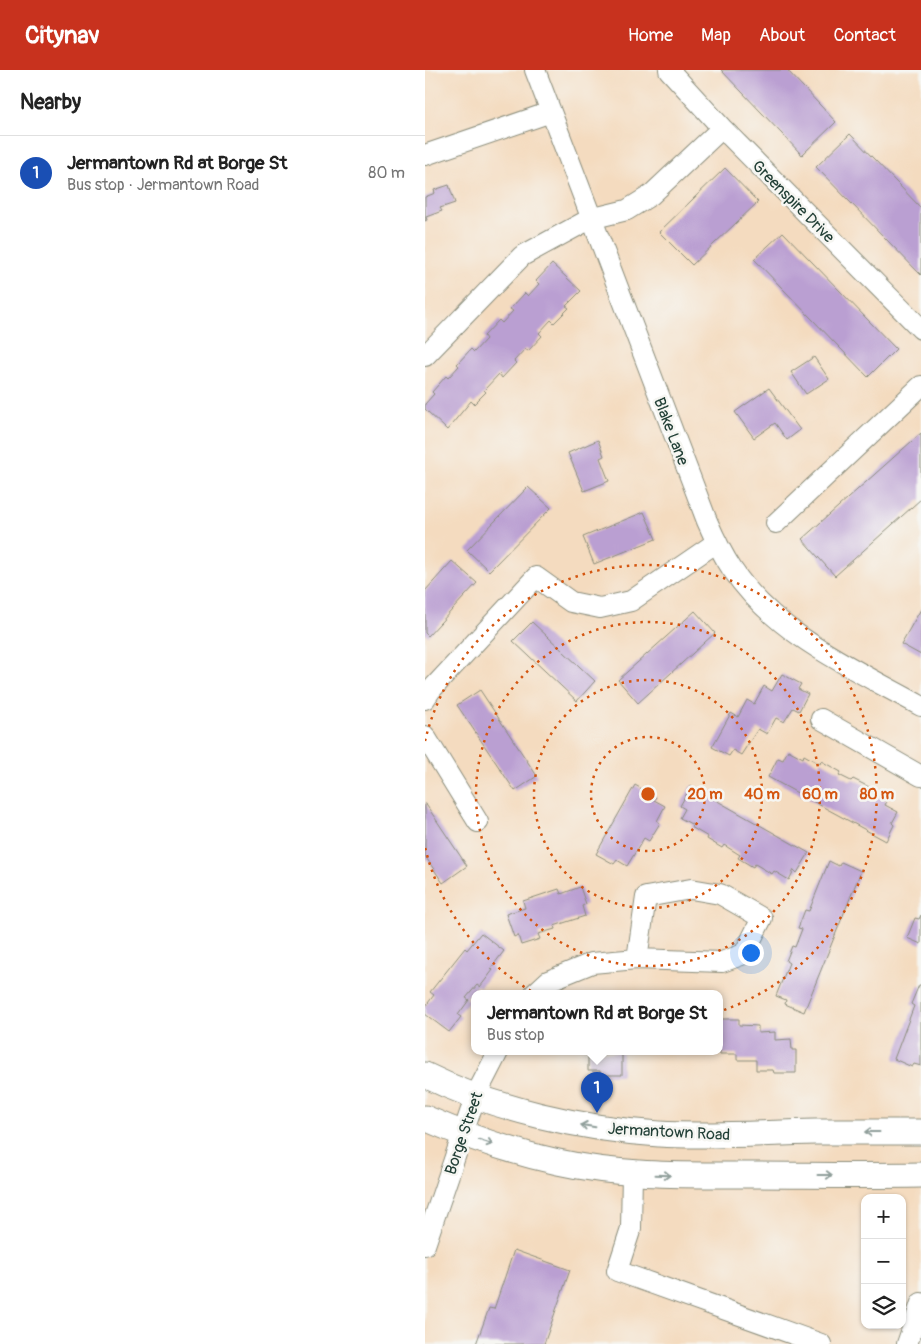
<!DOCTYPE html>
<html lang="en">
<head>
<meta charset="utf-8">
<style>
  body { margin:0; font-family:Pangolin,sans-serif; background:#f6f6f6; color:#222 }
  .controls { position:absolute; right:15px; bottom:15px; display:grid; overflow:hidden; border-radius:10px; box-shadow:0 1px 4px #0004 }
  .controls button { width:45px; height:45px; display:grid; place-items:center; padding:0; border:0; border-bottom:1px solid #e0e0e0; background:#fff; color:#222; font:25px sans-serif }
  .you { position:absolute; left:325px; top:882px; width:18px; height:18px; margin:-12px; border:4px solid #fff; border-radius:50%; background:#1a73e8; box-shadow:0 0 0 8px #1a73e833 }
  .badge { display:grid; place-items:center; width:32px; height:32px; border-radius:50%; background:#c8321e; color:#fff; font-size:16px; font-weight:700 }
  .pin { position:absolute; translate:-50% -41px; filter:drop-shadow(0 1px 2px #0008) }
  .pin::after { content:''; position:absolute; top:26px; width:18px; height:15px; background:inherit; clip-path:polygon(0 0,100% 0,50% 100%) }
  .popup { position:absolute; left:46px; top:920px; width:252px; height:65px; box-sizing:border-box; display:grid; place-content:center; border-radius:10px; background:#fff; filter:drop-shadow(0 1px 4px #0005); font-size:16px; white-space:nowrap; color:#767676 }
  .popup b { font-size:19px; color:#222 }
  .popup::after { content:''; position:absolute; left:50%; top:100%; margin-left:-10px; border:10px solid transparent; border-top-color:#fff }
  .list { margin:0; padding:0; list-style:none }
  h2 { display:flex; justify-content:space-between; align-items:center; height:65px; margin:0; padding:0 20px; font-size:21px }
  h2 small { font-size:16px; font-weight:400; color:#767676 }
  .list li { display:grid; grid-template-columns:32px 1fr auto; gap:15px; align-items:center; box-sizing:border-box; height:75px; padding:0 20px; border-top:1px solid #e0e0e0 }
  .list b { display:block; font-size:19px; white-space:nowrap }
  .list p { margin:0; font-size:16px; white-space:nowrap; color:#767676 }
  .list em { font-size:16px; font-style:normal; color:#767676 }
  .icon { flex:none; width:28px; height:28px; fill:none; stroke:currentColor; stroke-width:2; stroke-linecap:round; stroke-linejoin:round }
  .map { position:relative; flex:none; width:496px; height:1274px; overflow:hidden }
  header { display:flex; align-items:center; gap:30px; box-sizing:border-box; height:70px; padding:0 25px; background:#c8321e; color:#fff }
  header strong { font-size:24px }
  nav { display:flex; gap:28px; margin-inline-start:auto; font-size:18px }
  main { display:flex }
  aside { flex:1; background:#fff }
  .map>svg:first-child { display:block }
  .building { fill:#ba9fd2 }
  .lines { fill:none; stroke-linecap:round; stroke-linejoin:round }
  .minor-casing { stroke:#8a8c7a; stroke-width:22 }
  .major-casing { stroke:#8a8c7a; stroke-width:27 }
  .minor { stroke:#fff; stroke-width:20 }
  .major { stroke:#fff; stroke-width:25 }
  .oneway { stroke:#8f9e9a }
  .ring { fill:none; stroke:#d45610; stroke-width:2.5; stroke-dasharray:2.5 5 }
  .labels { text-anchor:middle; stroke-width:5; stroke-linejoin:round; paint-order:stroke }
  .street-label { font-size:16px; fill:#1f3d34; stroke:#f6f6f2 }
  .centre { fill:#d45610; stroke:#f6f6f2; stroke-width:2.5 }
  .ring-label { font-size:15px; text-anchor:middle; font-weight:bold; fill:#d45610; stroke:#f6f6f2; stroke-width:5; stroke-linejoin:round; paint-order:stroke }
</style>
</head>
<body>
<header>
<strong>Citynav</strong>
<nav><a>Home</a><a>Map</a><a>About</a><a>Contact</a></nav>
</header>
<main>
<aside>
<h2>Nearby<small></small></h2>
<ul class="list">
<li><span class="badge" style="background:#1a4fb4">1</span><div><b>Jermantown Rd at Borge St</b><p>Bus stop · Jermantown Road</p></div><em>80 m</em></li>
</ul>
</aside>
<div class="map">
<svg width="496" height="1274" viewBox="0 0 496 1274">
  <rect width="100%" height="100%" fill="#f6f6f2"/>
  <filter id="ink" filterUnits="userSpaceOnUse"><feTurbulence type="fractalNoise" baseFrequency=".02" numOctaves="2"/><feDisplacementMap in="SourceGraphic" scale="10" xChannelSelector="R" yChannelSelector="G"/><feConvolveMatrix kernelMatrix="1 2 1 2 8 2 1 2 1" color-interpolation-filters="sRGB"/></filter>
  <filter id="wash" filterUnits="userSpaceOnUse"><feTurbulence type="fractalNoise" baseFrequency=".0096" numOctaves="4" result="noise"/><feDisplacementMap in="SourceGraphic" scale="20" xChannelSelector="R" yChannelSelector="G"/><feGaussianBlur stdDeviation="1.12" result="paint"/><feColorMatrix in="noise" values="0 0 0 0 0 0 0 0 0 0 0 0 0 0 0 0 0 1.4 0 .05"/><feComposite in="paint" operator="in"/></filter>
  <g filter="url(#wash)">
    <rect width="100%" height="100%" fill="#f4dbbf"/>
    <g id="blocks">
      <path class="building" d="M296 0H362L411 52 377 85Z
        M425 64 496 138V205L391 97Z
        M300 98 333 132 267 195 234 162Z
        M24 115 30 133 15 138 17 141 1 147 2 150 0 151V127L10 123 9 120Z
        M358 162 471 279 443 307 329 189Z
        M127 194 156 221 141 236 144 238 129 253 126 250 114 263 117 266 103 281 100 279 89 291 91 293 77 308 74 304 59 320 61 322 49 334 46 331 22 360 0 339V334L9 324 7 322 21 306 23 308 34 296 32 294 46 279 49 282 61 269 59 266 74 250 77 253 88 241 85 239 100 223 103 226 114 214 111 211Z
        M389 287 404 309 381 324 366 302Z
        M344 318 375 360 362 370 350 353 329 368 310 342Z
        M496 363V429L410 506 377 469Z
        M173 370 179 386 175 388 184 411 159 421 143 383Z
        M103 417 126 438 64 501 42 480Z
        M219 442 231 469 169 494 158 467Z
        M27 491 52 513 3 566 0 563V521Z
        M496 539V585L476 574Z
        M270 541 290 563 213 633 193 610Z
        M107 552 170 611 152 631 88 571Z
        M357 604 376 614 373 619 383 624 374 641 368 638 359 652 351 648 342 664 333 659 316 685 308 680 304 686 287 677 306 643 313 647 322 630 329 634 339 616 347 621Z
        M55 620 112 706 90 721 32 635Z
        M363 680 378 688 379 685 395 694 396 691 416 702 414 705 426 711 428 709 448 719 446 722 462 731 460 735 473 742 467 753 469 755 461 771 343 707 353 688 358 690Z
        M210 715 231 727 229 730 240 736 232 751 235 753 224 771 219 768 202 796 192 790 189 794 171 784Z
        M266 716 384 783 372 803 369 800 364 810 349 801 347 804 330 794 328 797 313 788 315 785 299 775 297 778 282 769 283 767 266 757 268 755 255 748 260 739 255 736Z
        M0 733 42 796 18 813 0 786Z
        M404 791 414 796 416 792 436 801 379 942 360 934 361 930 351 926 364 893 361 891 367 876 370 877 377 859 373 858 380 840 384 841Z
        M155 817 161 834 157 836 160 846 129 856 130 859 113 864 115 869 96 875 93 865 89 867 81 844 100 838 98 831 134 819 136 824Z
        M496 845V874L482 868 490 848 494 849Z
        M56 863 79 881 66 898 68 900 55 917 52 915 41 928 44 930 33 945 36 947 24 962 0 944V937L9 925 5 922 40 878 42 880Z
        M494 915H496V996L489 994 487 997 469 989 489 936 486 934Z
        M294 949H314V955L333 956V963L350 962V970L366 969 367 980H371V1003H349L348 1000H331V990H312V984H295Z
        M163 982H197V1005H175V1001H163Z
        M89 1180 145 1200 119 1274H51L64 1238 69 1239Z"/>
    </g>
  </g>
  <g filter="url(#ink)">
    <use href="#blocks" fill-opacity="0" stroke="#8a8c7a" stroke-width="1"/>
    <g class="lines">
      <defs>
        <path id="minor" d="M110 0 282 451C289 467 297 484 307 499 351 565 428 598 496 636
          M244 0 297 58 496 259
          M0 85 126 42
          M0 286 97 186 165 149 202 140 226 125 297 58
          M351 453 496 316
          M0 629 6 620 111 507 146 532 175 538 206 531 292 472
          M396 649 496 706
          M0 666 53 752
          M109 924 123 911 167 893 212 889 297 892 319 884 337 848 295 824 266 819 221 827 212 889
          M207 1103 206 1158 192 1201 396 1274
          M0 1175 51 1025 73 982
          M482 1274 496 1233"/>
        <path id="major" d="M0 1005C69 1039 157 1059 234 1064 286 1067 338 1063 390 1062 425 1062 461 1062 496 1062
          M0 1048C43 1067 87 1082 133 1092 195 1106 258 1105 322 1105 380 1105 438 1106 496 1105"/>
      </defs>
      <use href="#minor" class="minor-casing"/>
      <use href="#major" class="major-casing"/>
      <use href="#minor" class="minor"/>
      <use href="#major" class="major"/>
    </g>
    <defs><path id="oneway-shaft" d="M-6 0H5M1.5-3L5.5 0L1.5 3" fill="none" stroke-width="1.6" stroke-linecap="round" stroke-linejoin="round" transform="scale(1.25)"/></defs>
    <g class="oneway">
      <use href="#oneway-shaft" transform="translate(163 1056) rotate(-171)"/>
      <use href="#oneway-shaft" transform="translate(447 1062) rotate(180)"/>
      <use href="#oneway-shaft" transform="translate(61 1072) rotate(18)"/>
      <use href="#oneway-shaft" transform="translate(238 1105) rotate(2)"/>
      <use href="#oneway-shaft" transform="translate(400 1105)"/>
    </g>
  </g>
  <g class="ring">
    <circle cx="223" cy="724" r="57"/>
    <circle cx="223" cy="724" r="114"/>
    <circle cx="223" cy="724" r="172"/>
    <path d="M0 671A229 229 0 1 1 0 777"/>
  </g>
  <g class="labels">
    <g class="street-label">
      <text transform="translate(369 131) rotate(45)" y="6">Greenspire Drive</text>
      <text transform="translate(247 361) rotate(69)" y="6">Blake Lane</text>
      <text transform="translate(244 1061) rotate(3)" y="6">Jermantown Road</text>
      <text transform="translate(38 1063) rotate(-71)" y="6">Borge Street</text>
    </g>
  </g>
  <circle cx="223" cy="724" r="8" class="centre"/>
  <g class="ring-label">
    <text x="280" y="729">20 m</text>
    <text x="337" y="729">40 m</text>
    <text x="395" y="729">60 m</text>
    <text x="452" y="729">80 m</text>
  </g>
</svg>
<div class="controls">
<button>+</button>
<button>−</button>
<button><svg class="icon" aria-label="layers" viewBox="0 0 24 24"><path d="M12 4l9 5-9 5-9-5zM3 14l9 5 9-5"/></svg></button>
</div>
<div class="you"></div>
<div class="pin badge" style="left:172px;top:1043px;background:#1a4fb4">1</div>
<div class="popup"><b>Jermantown Rd at Borge St</b>Bus stop</div>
</div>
</main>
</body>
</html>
